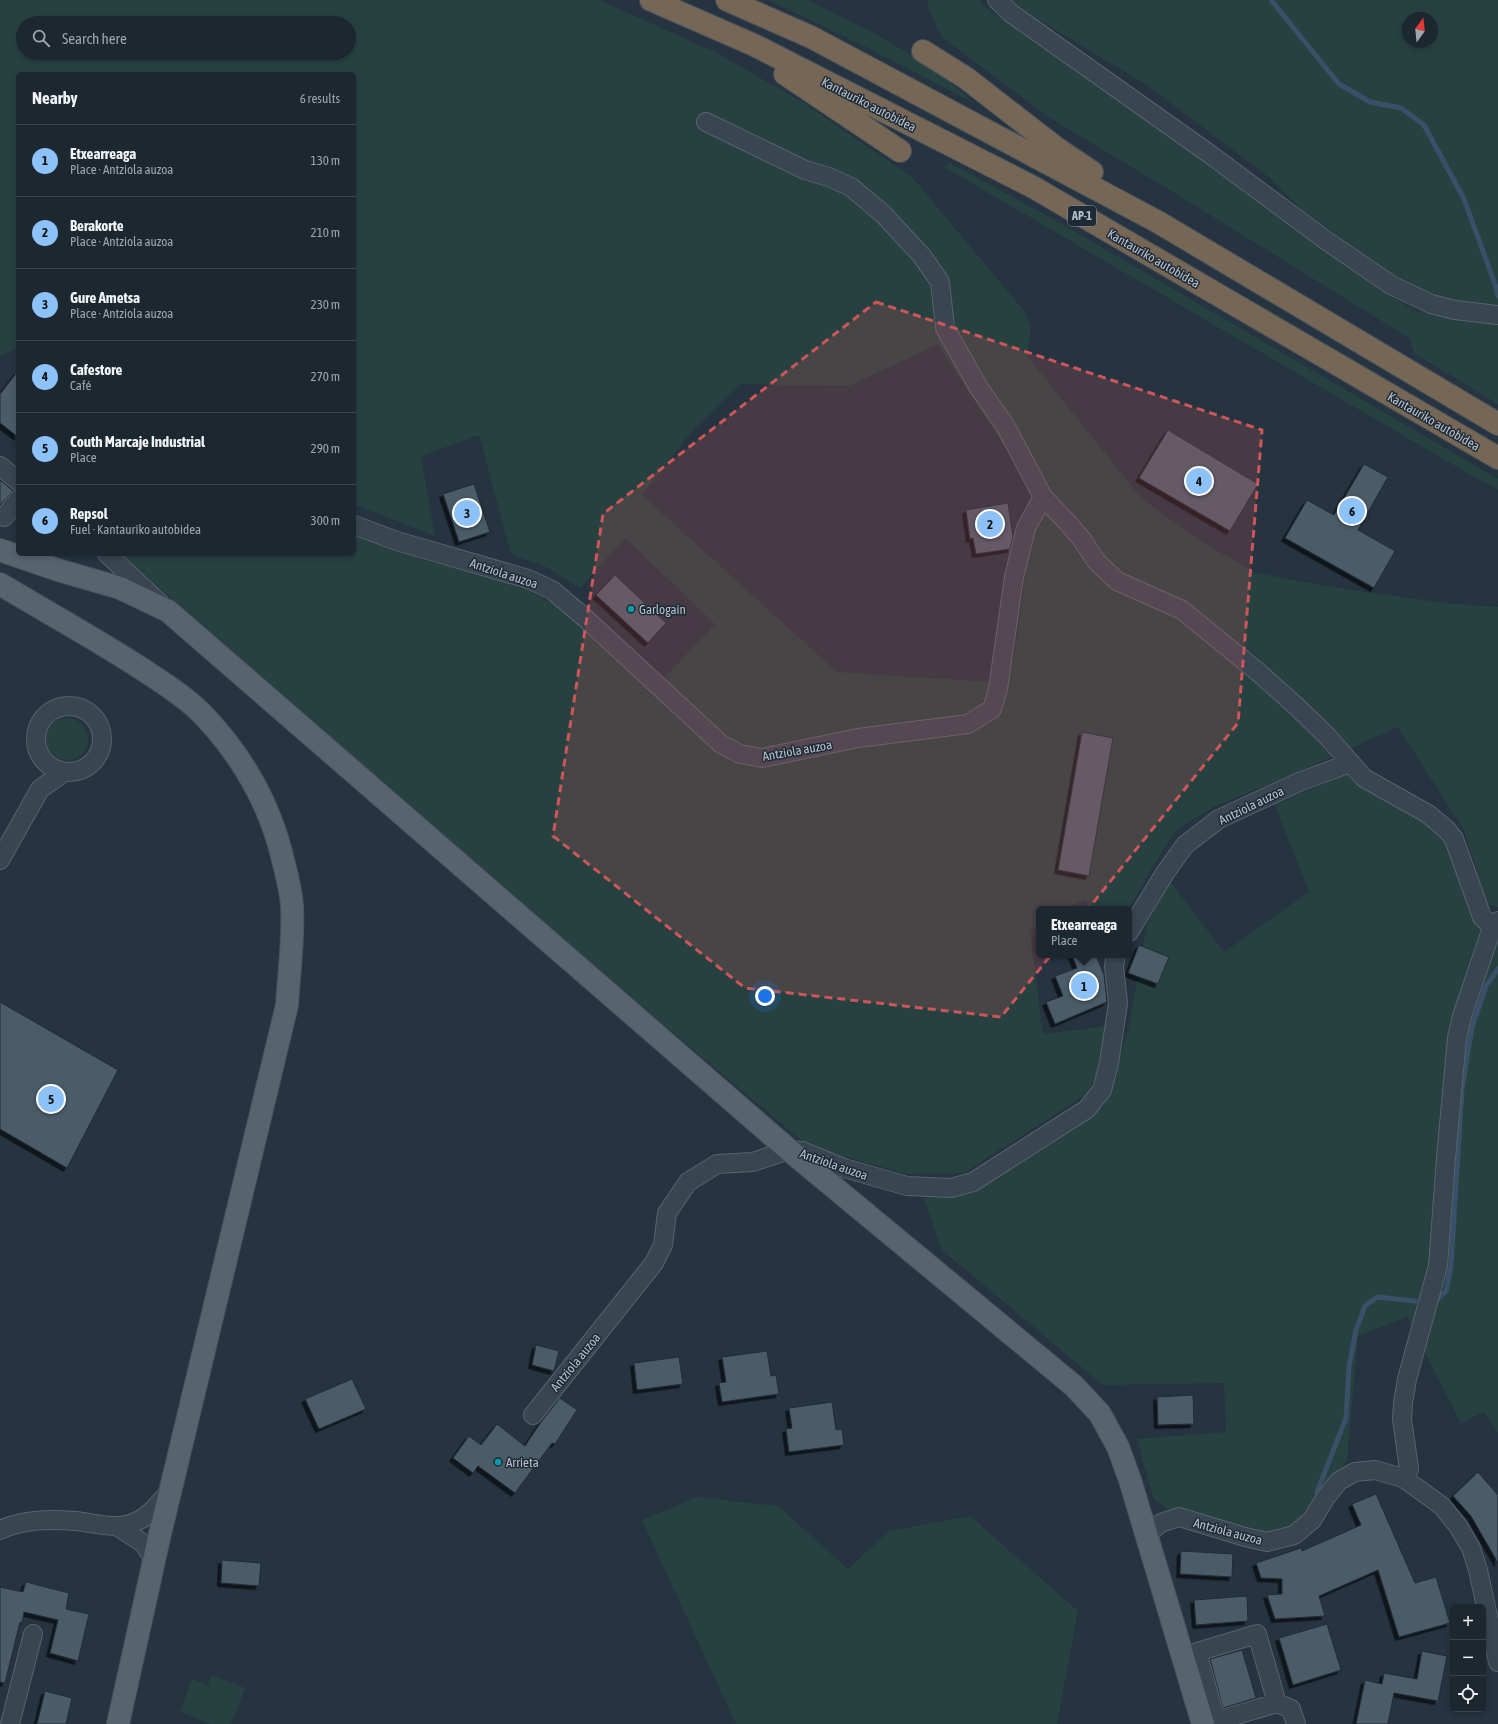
<!DOCTYPE html>
<html lang="en">
<head>
<meta charset="utf-8">
<style>
  body { margin:0; font-family:"Asap Condensed",sans-serif; background:#252f38; color:#f1f3f6 }
  .controls { position:absolute; right:12px; bottom:12px; display:grid; overflow:hidden; border-radius:6px; box-shadow:0 2px 6px #0003 }
  .controls button { width:36px; height:36px; display:grid; place-items:center; padding:0; border:0; border-bottom:1px solid #3a444c; background:#1c2730; color:#f1f3f6; font:20px sans-serif }
  .compass { position:absolute; left:1402px; top:12px; width:36px; height:36px; border-radius:50%; background:#1c2730; box-shadow:0 2px 6px #0003; rotate:15deg }
  .you { position:absolute; left:765px; top:996px; width:14px; height:14px; margin:-10px; border:3px solid #fff; border-radius:50%; background:#1a73e8; box-shadow:0 0 0 6px #1a73e833 }
  .badge { display:grid; place-items:center; width:26px; height:26px; border-radius:50%; background:#8dc2f9; color:#111; font-size:13px; font-weight:700 }
  .pin { position:absolute; translate:-50% -50%; border:2px solid #fff; box-shadow:0 1px 4px #0006 }
  .popup { position:absolute; left:1036px; top:906px; width:96px; height:52px; box-sizing:border-box; display:grid; place-content:center; border-radius:6px; background:#1c2730; filter:drop-shadow(0 1px 3px #0005); font-size:13px; white-space:nowrap; color:#a0a5ab }
  .popup b { font-size:15px; color:#f1f3f6 }
  .popup::after { content:''; position:absolute; left:50%; top:100%; margin-left:-8px; border:8px solid transparent; border-top-color:#1c2730 }
  .list { margin:0; padding:0; list-style:none }
  h2 { display:flex; justify-content:space-between; align-items:center; height:52px; margin:0; padding:0 16px; font-size:17px }
  h2 small { font-size:13px; font-weight:400; color:#a0a5ab }
  .list li { display:grid; grid-template-columns:26px 1fr auto; gap:12px; align-items:center; box-sizing:border-box; height:72px; padding:0 16px; border-top:1px solid #3a444c }
  .list b { display:block; font-size:15px; white-space:nowrap }
  .list p { margin:0; font-size:13px; white-space:nowrap; color:#a0a5ab }
  .list em { font-size:13px; font-style:normal; color:#a0a5ab }
  .icon { flex:none; width:22px; height:22px; fill:none; stroke:currentColor; stroke-width:2; stroke-linecap:round; stroke-linejoin:round }
  .map { position:relative; flex:none; width:1498px; height:1724px; overflow:hidden }
  .search { position:absolute; background:#1c2730; box-shadow:0 2px 6px #0003; left:16px; top:16px; width:340px; height:44px; display:flex; align-items:center; gap:10px; box-sizing:border-box; padding:0 14px; border-radius:22px; color:#a0a5ab; font-size:15px }
  .panel { position:absolute; background:#1c2730; box-shadow:0 2px 6px #0003; left:16px; top:72px; width:340px; height:484px; border-radius:6px }
  .map>svg:first-child { display:block }
  .green { fill:#274141; fill-rule:evenodd }
  .lines { fill:none; stroke-linecap:round; stroke-linejoin:round }
  .stream { stroke:#395168; stroke-width:5 }
  .building { fill:#4b5b69; stroke:#202c37; filter:url(#shadow) }
  .minor-casing { stroke:#57636d; stroke-width:20 }
  .major-casing { stroke:#46515c; stroke-width:24 }
  .highway-casing { stroke:#44505a; stroke-width:24 }
  .minor { stroke:#394550; stroke-width:18 }
  .major { stroke:#576470; stroke-width:22 }
  .highway { stroke:#766656; stroke-width:22 }
  .marked { fill:#cc5659; fill-opacity:0.2; stroke:#cc5659; stroke-width:3; stroke-dasharray:8 5; stroke-linejoin:round }
  .culture-dot { fill:#0f9aa8; stroke:#1e2a35; stroke-width:1.5 }
  .labels { text-anchor:middle; stroke-width:3; stroke-linejoin:round; paint-order:stroke }
  .shield { fill:#1e2a35; stroke:#88939d; stroke-width:1 }
  .shield-label { font-size:12px; font-weight:bold; fill:#b6c0ca }
  .street-label { font-size:13px; fill:#b6c0ca; stroke:#1e2a35 }
  .poi-label { font-size:13px; fill:#b6c0ca; stroke:#1e2a35; text-anchor:start }
</style>
</head>
<body>
<div class="map">
<svg width="1498" height="1724" viewBox="0 0 1498 1724">
  <defs>
    <filter id="shadow"><feDropShadow dx="-3.5" dy="3.5" stdDeviation="0" flood-color="#0009"/></filter>
  </defs>
  <rect width="100%" height="100%" fill="#253440"/>
  <path class="green" d="M0 0H599L715 52 804 103 912 177 1021 307 1027 315 1031 327 1027 356 1142 499 1201 541 1256 573 1337 588 1446 603 1498 607V907L1487 904 1464 830 1398 727 1282 779 1211 808 1175 831 1146 878 1129 909H1090L1085 899 1067 909H1039V926L1030 931 1043 1034 1108 1026 1100 1066 1087 1094 964 1173 906 1174 808 1146 589 962 121 554H354V532L428 561 518 584 558 607 607 648 717 750 758 769 813 755 746 745 722 735 663 679 715 624 625 538 580 588 546 567 511 554 479 435 421 456 435 536 354 504V74H18V348L0 356ZM23 23H349V53H23ZM938 344 1045 510 1032 528 1015 651 1008 683 837 672 642 495 694 429 740 384 849 386Z
    M768 0H807L872 32 927 64 976 104 862 45Z
    M928 0H980L981 4 1097 84 1382 291 1418 312 1498 322V404L1415 354 1409 338 1186 200 1050 118 942 37 929 12Z
    M1010 0H1498V306L1435 298 1404 283 1302 210 1271 179 1147 85 1031 15ZM1408 18H1432V42H1408Z
    M950 163 1057 221 1498 479V489L1476 478 944 167Z
    M46 739a21 21 0 1 1 42 0a21 21 0 1 1-42 0Z
    M1347 773 1436 830 1457 864 1480 932 1498 929V1433L1484 1412 1461 1423 1407 1317 1358 1336 1347 1461 1295 1528 1268 1536 1171 1511 1154 1500 1137 1439 1226 1432 1224 1383 1103 1385 942 1250 924 1198 974 1193 1103 1108 1128 1030 1147 925 1170 881 1224 952 1309 892 1275 805Z
    M697 1497 778 1506 848 1569 889 1531 970 1516 1078 1611 1057 1724H736L642 1520Z
    M211 1675 245 1688 231 1724H211L180 1712 192 1679 208 1685Z"/>
  <g class="lines">
    <path class="stream" d="M1271 0 1339 84 1370 102 1401 108 1424 125 1464 199 1496 287 1498 296
      M1438 1299 1446 1291 1451 1266 1462 1089 1472 1027 1486 986 1498 969
      M1317 1492 1346 1418 1349 1367 1356 1330 1365 1306 1377 1297 1415 1301"/>
  </g>
  <path class="building" d="M18 371V437L0 423V394Z
    M1168 430 1258 484 1230 531 1139 478Z
    M1364 464 1388 477 1358 530 1395 551 1374 588 1285 538 1307 500 1334 515Z
    M0 480 13 491 0 505Z
    M474 484 490 532 459 542 443 494Z
    M1008 503 1013 537 1010 549 976 554 973 538 970 539 966 510Z
    M615 575 666 623 648 643 596 595Z
    M1082 732 1113 738 1089 876 1058 870Z
    M1139 945 1169 957 1158 984 1128 973Z
    M1072 955H1096L1104 975 1107 1002 1055 1024 1046 1002 1063 996 1055 976 1077 968Z
    M0 1002 118 1070 67 1168 0 1129Z
    M536 1345 559 1351 554 1371 532 1365Z
    M767 1351 771 1376 776 1375 779 1394 722 1402 719 1383 726 1382 722 1357Z
    M679 1357 683 1384 637 1390 634 1363Z
    M352 1379 366 1409 319 1429 305 1399Z
    M1193 1395 1194 1424 1158 1425 1157 1397Z
    M560 1398 577 1410 555 1444 552 1443 515 1493 478 1466 473 1473 453 1458 469 1436 481 1445 497 1424 525 1446 541 1422Z
    M832 1402 836 1430 842 1429 844 1445 789 1452 786 1429 792 1428 789 1408Z
    M1478 1472 1498 1495V1563L1471 1516 1453 1496Z
    M1376 1494 1415 1583 1436 1577 1450 1623 1399 1637 1378 1570 1319 1596 1325 1616 1275 1619 1267 1595 1282 1594V1579L1261 1578 1256 1563 1301 1548 1302 1551 1361 1525 1352 1504Z
    M1181 1551 1233 1554 1232 1577 1180 1574Z
    M222 1560 261 1563 259 1586 221 1583Z
    M26 1582 69 1593 66 1609 89 1614 78 1661 50 1653 58 1620 24 1612 22 1623 20 1622 5 1683 0 1682V1587L23 1592Z
    M1247 1596 1248 1621 1196 1625 1194 1600Z
    M1327 1624 1341 1670 1293 1685 1279 1638Z
    M1242 1650 1256 1698 1223 1708 1210 1659Z
    M1422 1651 1447 1656 1438 1701 1394 1693 1388 1724H1356L1365 1680 1382 1684 1384 1673 1417 1679Z
    M45 1691 72 1698 66 1724H37Z"/>
  <g class="lines">
    <defs>
      <path id="minor" d="M997 0 1012 14 1211 155 1324 239 1391 285 1431 304 1455 310 1498 315
        M706 122 805 170 829 177 851 187 883 214 922 256 940 282 945 328 979 388 1005 425 1043 497 1068 523 1083 541 1096 561 1117 581 1182 610 1258 672 1295 705 1328 737 1364 778 1428 814 1447 830 1454 839 1482 917 1488 923H1495
        M0 466 18 481
        M4 517 18 500
        M354 525 397 541 528 579 552 590 585 618 721 744 740 754 762 758 858 738 968 724 992 709 998 689 1014 577 1026 528 1043 497
        M107 554 160 603
        M36 739a33 33 0 1 1 66 0a33 33 0 1 1-66 0Z
        M0 860 40 789 63 773
        M1129 932 1165 873 1185 845 1219 819 1299 782 1350 763
        M533 1415 654 1263 663 1245 667 1213 688 1182 717 1164 753 1162 789 1150 802 1151 844 1168 907 1186 951 1188 973 1182 1087 1109 1102 1090 1109 1063 1118 1003 1114 966 1116 955
        M1403 1478 1409 1469 1402 1419 1403 1403 1407 1379 1438 1266 1446 1158 1457 1038 1462 1016 1492 928 1498 921
        M118 1527 144 1544 154 1560
        M0 1530C24 1519 49 1519 75 1521 99 1523 120 1533 143 1518 154 1511 162 1499 171 1490
        M1146 1535 1161 1523 1179 1517 1245 1537 1267 1542 1294 1535 1312 1520 1326 1497 1339 1481 1355 1472 1375 1470 1403 1478 1442 1506 1458 1526 1471 1548 1478 1570 1498 1662
        M1216 1721 1277 1703
        M10 1724 33 1634
        M1217 1724 1197 1652 1257 1634 1277 1703 1291 1709 1296 1724"/>
      <path id="major" d="M0 550 58 570 120 588 168 611 789 1150 1074 1386 1100 1414 1118 1447 1130 1480 1203 1724
        M0 584C48 613 98 640 145 671 166 685 190 700 207 719 242 757 268 802 281 852 285 869 291 888 292 906 294 938 289 972 287 1005L159 1538 118 1724"/>
      <path id="highway" d="M651 0 754 45 1033 187 1498 458
        M727 0 811 37 1158 222 1498 424
        M923 51 966 78 1055 147 1092 172
        M785 74 900 151"/>
    </defs>
    <use href="#minor" class="minor-casing"/>
    <use href="#major" class="major-casing"/>
    <use href="#highway" class="highway-casing"/>
    <use href="#minor" class="minor"/>
    <use href="#major" class="major"/>
    <use href="#highway" class="highway"/>
  </g>
  <path class="marked" d="M876 302 1262 430 1238 723 1001 1017 745 988 553 836 603 514Z"/>
  <g class="culture-dot">
    <circle cx="631" cy="609" r="4"/>
    <circle cx="498" cy="1462" r="4"/>
  </g>
  <g class="labels">
    <rect class="shield" x="1068" y="206" width="28" height="20" rx="3"/>
    <g class="shield-label">
      <text x="1082" y="220">AP-1</text>
    </g>
    <g class="street-label">
      <text transform="translate(869 104) rotate(27)" y="5">Kantauriko autobidea</text>
      <text transform="translate(1154 258) rotate(30)" y="5">Kantauriko autobidea</text>
      <text transform="translate(1434 421) rotate(30)" y="5">Kantauriko autobidea</text>
      <text transform="translate(504 573) rotate(18)" y="5">Antziola auzoa</text>
      <text transform="translate(797 750) rotate(-10)" y="5">Antziola auzoa</text>
      <text transform="translate(1251 805) rotate(-26)" y="5">Antziola auzoa</text>
      <text transform="translate(834 1164) rotate(19)" y="5">Antziola auzoa</text>
      <text transform="translate(575 1362) rotate(-51)" y="5">Antziola auzoa</text>
      <text transform="translate(1228 1531) rotate(15)" y="5">Antziola auzoa</text>
    </g>
    <g class="poi-label">
      <text x="639" y="614">Garlogain</text>
      <text x="506" y="1467">Arrieta</text>
    </g>
  </g>
</svg>
<div class="controls">
<button>+</button>
<button>−</button>
<button><svg class="icon" aria-label="locate" viewBox="0 0 24 24"><circle cx="12" cy="12" r="6"/><path d="M12 2v4M12 18v4M2 12h4M18 12h4"/></svg></button>
</div>
<svg class="compass" viewBox="-18 -18 36 36"><path d="M0-13l5 13h-10z" fill="#e53935"/><path d="M0 13l5-13h-10z" fill="#a0a5ab"/></svg>
<div class="you"></div>
<div class="pin badge" style="left:1084px;top:986px">1</div>
<div class="popup"><b>Etxearreaga</b>Place</div>
<div class="pin badge" style="left:990px;top:524px">2</div>
<div class="pin badge" style="left:467px;top:513px">3</div>
<div class="pin badge" style="left:1199px;top:481px">4</div>
<div class="pin badge" style="left:51px;top:1099px">5</div>
<div class="pin badge" style="left:1352px;top:511px">6</div>
<div class="search"><svg class="icon" aria-label="search" viewBox="0 0 24 24"><circle cx="10" cy="10" r="6"/><path d="M15 15l6 6"/></svg>Search here</div>
<section class="panel">
<h2>Nearby<small>6 results</small></h2>
<ul class="list">
<li><span class="badge">1</span><div><b>Etxearreaga</b><p>Place · Antziola auzoa</p></div><em>130 m</em></li>
<li><span class="badge">2</span><div><b>Berakorte</b><p>Place · Antziola auzoa</p></div><em>210 m</em></li>
<li><span class="badge">3</span><div><b>Gure Ametsa</b><p>Place · Antziola auzoa</p></div><em>230 m</em></li>
<li><span class="badge">4</span><div><b>Cafestore</b><p>Café</p></div><em>270 m</em></li>
<li><span class="badge">5</span><div><b>Couth Marcaje Industrial</b><p>Place</p></div><em>290 m</em></li>
<li><span class="badge">6</span><div><b>Repsol</b><p>Fuel · Kantauriko autobidea</p></div><em>300 m</em></li>
</ul>
</section>
</div>
</body>
</html>
